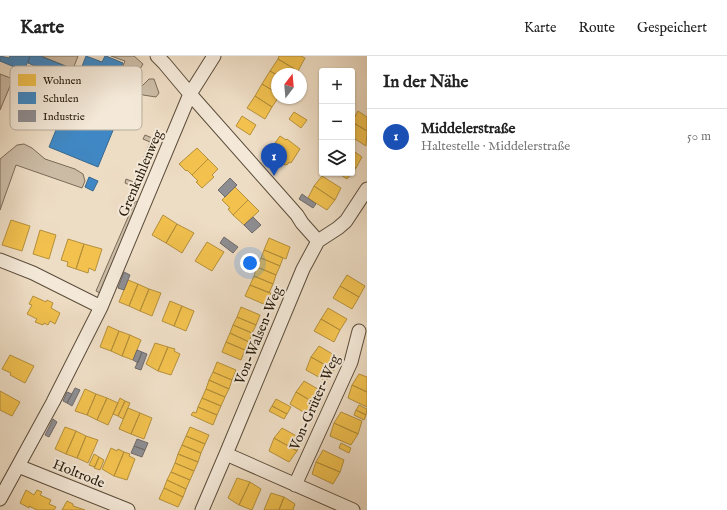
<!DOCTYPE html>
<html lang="de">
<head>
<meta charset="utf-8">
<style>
  body { margin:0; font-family:"IM FELL English",serif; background:#f6f6f6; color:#222 }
  .controls { position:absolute; right:12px; top:12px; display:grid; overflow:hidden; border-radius:4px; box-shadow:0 1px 3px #0004 }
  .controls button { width:36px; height:36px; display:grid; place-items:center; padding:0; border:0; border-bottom:1px solid #e0e0e0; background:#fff; color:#222; font:20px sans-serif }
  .compass { position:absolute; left:271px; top:12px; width:36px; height:36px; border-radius:50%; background:#fff; box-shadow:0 1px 3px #0004; rotate:16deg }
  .you { position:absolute; left:250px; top:207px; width:14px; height:14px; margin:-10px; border:3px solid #fff; border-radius:50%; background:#1a73e8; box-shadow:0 0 0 6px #1a73e833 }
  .badge { display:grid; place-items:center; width:26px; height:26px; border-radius:50%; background:#8f2418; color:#fff; font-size:13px; font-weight:700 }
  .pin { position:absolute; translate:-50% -33px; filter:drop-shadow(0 1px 2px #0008) }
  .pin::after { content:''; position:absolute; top:21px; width:14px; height:12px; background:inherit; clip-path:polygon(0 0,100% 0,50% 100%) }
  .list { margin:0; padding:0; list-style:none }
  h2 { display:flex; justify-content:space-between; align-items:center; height:52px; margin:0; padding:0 16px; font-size:17px }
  h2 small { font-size:13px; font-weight:400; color:#767676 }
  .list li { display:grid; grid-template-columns:26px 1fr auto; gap:12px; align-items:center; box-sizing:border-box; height:56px; padding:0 16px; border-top:1px solid #e0e0e0 }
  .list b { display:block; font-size:15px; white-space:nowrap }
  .list p { margin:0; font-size:13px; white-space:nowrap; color:#767676 }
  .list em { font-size:13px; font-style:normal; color:#767676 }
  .icon { flex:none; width:22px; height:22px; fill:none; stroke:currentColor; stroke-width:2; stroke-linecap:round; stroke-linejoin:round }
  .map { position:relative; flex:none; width:367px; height:454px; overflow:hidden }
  header { display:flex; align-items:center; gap:24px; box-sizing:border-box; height:56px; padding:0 20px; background:#fff; border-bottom:1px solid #e0e0e0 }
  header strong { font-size:19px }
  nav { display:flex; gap:22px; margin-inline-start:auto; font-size:14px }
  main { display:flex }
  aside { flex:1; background:#fff }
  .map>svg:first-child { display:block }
  .green { fill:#ccbca6; stroke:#7a6c59 }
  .homes { fill:#f2c14e; stroke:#b5903a }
  .schools { fill:#3f88c5; stroke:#38688e }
  .industry { fill:#8d8d92; stroke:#6f6b6a }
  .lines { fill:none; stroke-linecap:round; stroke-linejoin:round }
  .minor-casing { stroke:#5a4c3a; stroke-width:15 }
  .minor { stroke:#f4e9d9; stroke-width:13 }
  .labels { text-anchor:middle; stroke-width:4; stroke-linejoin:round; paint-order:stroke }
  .street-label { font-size:14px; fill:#281c0c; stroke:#f4e9d9 }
  .key { fill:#f4e9d9; stroke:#b7ac9c; stroke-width:1 }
  .key-label { font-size:11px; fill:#281c0c }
</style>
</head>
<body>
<header>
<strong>Karte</strong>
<nav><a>Karte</a><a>Route</a><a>Gespeichert</a></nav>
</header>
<main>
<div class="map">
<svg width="367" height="454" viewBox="0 0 367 454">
  <rect width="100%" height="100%" fill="#eeddc5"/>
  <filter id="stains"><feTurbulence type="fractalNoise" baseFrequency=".005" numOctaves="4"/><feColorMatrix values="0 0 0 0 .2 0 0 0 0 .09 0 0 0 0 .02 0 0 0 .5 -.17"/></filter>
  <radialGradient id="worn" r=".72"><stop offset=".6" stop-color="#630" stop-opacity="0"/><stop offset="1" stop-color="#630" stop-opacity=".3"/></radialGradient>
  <path class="green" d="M41 0H78L73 13Z
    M111 0H134L143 8 137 18 122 12 125 5Z
    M0 18 13 23 0 54Z
    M149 23H154L159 37 156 41 143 39 140 36 141 31Z
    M145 79 157 84 136 132 125 127 126 123 134 126 150 86 143 83Z
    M24 88 32 92 45 103 75 113 83 118 85 125 82 132 16 109 0 154V103L17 89Z
    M135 145 139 147 100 237 96 235Z"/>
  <path class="homes" d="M279 0H301L305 2 298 15 278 3Z
    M278 3 298 15 296 18H277V19L270 15Z
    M270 15 277 19V37L262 28Z
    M262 28 277 37 278 42 272 51 255 40Z
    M255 40 272 51 265 63 247 52Z
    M358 55 367 61V75L352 66Z
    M294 56 307 64 301 72 289 63Z
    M242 60 256 69 250 79 236 70Z
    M352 66 367 75 366 90 352 81Z
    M280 80 286 84 287 83 300 93 291 107 289 106 288 108 285 109 282 107 281 104 283 102 270 94Z
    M197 92 208 103 192 119 187 114 186 115 179 108Z
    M352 94 362 101 356 112 352 110Z
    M208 103 218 113 212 119 214 121 202 132 196 126 198 125 192 119Z
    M352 110 356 112 347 123 338 117H352Z
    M322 120 341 132 335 144 314 130Z
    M314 130 335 144 327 154 308 142Z
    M235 131 248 144 233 159 228 153 230 152 222 144Z
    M248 144 259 155 244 169 233 159Z
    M163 159 177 168 166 187 152 179Z
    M11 164 30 170 22 195 2 189Z
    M177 168 194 177 182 197 166 187Z
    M40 174 56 179 49 203 33 198Z
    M269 182 290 191 286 203 264 194Z
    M68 183 84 188 76 213 67 210 68 206 61 204Z
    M207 186 224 196 212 215 195 205Z
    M84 188 102 193 95 215 89 212 88 217 76 213Z
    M264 194 283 202 280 210 261 202Z
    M261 202 280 210 276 219 257 211Z
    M257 211 276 219 273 228 254 220Z
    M347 219 365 230 359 241 340 230Z
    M254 220 273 228 269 237 250 229Z
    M128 224 138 228 129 250 119 246Z
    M138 228 149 233 140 255 129 250Z
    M250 229 271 237 266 249 245 240Z
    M340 230 359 241 352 253 333 242Z
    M149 233 161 237 152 260 140 255Z
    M33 240 46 246 47 244 53 247 51 252 60 257 55 268 50 265 48 269 44 267 43 269 35 266 37 263 27 258 32 249 29 248Z
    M170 245 182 250 174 270 162 265Z
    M182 250 194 255 186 275 174 270Z
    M241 251 260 259 256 269 237 261Z
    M328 252 347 263 340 274 321 263Z
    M237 261 256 269 252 277 233 269Z
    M321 263 340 274 334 286 314 275Z
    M233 269 252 277 249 286 230 277Z
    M108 270 119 275 111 295 100 291Z
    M119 275 130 279 122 300 111 295Z
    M230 277 249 286 245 294 226 286Z
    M130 279 141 284 133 304 122 300Z
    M226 286 245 294 241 304 222 296Z
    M155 287 168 291 158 315 146 308Z
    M319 290 339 302 334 314 311 301Z
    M168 291 175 293 174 295 180 298 171 319 158 315Z
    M10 299 34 310 25 327 10 319 11 317 2 313Z
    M311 301 334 314 326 325 306 314Z
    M217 306 236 314 232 324 213 316Z
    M213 316 232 324 229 333 209 324Z
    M359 318 367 321V336L352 329Z
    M209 324 229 333 225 341 206 333Z
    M304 325 323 336 318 349 296 336Z
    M352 329 367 336V351L348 342Z
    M85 333 96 338 87 359 75 355Z
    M206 333 225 341 221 350 202 342Z
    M0 335 20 346 12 360 0 354Z
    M296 336 318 349 310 360 290 348Z
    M96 338 107 342 97 364 87 359Z
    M107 342 118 347 108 369 97 364Z
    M120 342 125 345 118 360 113 358Z
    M202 342 221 350 217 359 198 351Z
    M276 343 291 351 287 358 272 350Z
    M125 345 130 347 123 363 118 360Z
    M359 349 367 353 366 359 356 354Z
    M272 350 287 358 284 363 269 355Z
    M198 351 217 359 213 369 191 359 193 356 196 357Z
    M128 352 140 357 131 378 119 373Z
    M356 354 366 359 364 364 354 359Z
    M341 356 362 365 358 378 334 367Z
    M140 357 152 362 144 383 131 378Z
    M334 367 358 378 351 389 330 380Z
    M65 371 76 375 66 398 55 393Z
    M190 371 209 379 205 388 186 380Z
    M282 372 302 383 297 395 274 382Z
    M76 375 86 380 77 402 66 398Z
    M86 380 98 384 88 407 77 402Z
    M186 380 205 388 201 397 182 389Z
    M274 382 297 395 289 406 269 395Z
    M341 387 351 392 349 397 339 392Z
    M182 389 201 397 198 406 178 398Z
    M111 392 117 395 118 393 124 396 114 420 102 413Z
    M323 394 344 404 340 416 316 406Z
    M124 396 130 398 129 400 135 403 127 424 114 420Z
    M94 398 99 401 95 411 89 409Z
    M178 398 198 406 194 415 175 407Z
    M99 401 104 404 100 414 94 412Z
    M316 406 340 416 333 428 312 418Z
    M175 407 194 415 190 424 171 416Z
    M171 416 190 424 186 433 167 424Z
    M237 422 250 426 239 449 228 442Z
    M167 424 186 433 183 441 164 432Z
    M250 426 261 433 252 454 239 449Z
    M164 432 183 441 178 451 159 443Z
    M26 434 34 439 37 434 42 436 40 439 51 444 49 448 56 451 54 454H37L29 450V452L20 447Z
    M271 437 284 441 279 454H264Z
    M284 441 295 448 293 454H279Z
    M67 445 73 448V450L85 454H62Z"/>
  <path class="schools" d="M0 0 9 2 10 0H30L24 15 0 5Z
    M30 0H40L80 16 79 18 84 21 81 27 76 25 75 27 28 7Z
    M86 0 102 6 105 0H106L123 7 120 13 136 20 122 44 125 45 98 111 49 91 76 25 81 27 84 21 79 18Z
    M89 121 98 125 93 135 85 131Z"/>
  <path class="industry" d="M230 122 237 129 225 141 218 134Z
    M302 138 316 148 313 152 299 143Z
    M253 161 261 169 252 177 244 169Z
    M224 181 238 191 233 197 220 187Z
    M124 216 130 219 124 234 118 232Z
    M137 294 142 296 138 307 133 304Z
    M142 296 147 298 141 314 135 312Z
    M75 332 80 334 72 350 67 347Z
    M67 336 72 338 67 347 63 345Z
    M53 363 57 366 49 381 45 379Z
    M137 383 148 387 145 394 134 390Z
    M134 390 145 394 142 401 131 397Z"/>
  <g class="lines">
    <defs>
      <path id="minor" d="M157 0 164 7 190 38 297 159 302 167 318 185
        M0 204 33 217 101 251
        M226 398 353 454
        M18 410 128 454
        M295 429 351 306 359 275
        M0 443 53 346 101 251 190 38 214 0
        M202 454 226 398 303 213 318 185 338 172 346 165 367 133"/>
    </defs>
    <use href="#minor" class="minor-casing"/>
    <use href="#minor" class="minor"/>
  </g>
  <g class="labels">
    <g class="street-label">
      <text transform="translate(140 117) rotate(-67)" y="5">Grenkuhlenweg</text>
      <text transform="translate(258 279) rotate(-68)" y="5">Von-Walsen-Weg</text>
      <text transform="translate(314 346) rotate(-66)" y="5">Von-Grüter-Weg</text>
      <text transform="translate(79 417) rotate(22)" y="5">Holtrode</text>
    </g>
  </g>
  <rect x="10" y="10" width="132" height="64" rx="6" class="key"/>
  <rect x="18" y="18" width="18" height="12" fill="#f2c14e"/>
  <rect x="18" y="36" width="18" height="12" fill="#3f88c5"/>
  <rect x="18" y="54" width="18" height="12" fill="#8d8d92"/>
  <g class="key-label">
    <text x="43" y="28">Wohnen</text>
    <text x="43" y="46">Schulen</text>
    <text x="43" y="64">Industrie</text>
  </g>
  <rect width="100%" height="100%" filter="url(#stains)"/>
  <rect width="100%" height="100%" fill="url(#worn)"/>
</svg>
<div class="controls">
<button>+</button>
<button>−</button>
<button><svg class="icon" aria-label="layers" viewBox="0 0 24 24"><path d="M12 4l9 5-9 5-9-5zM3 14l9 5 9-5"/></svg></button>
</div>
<svg class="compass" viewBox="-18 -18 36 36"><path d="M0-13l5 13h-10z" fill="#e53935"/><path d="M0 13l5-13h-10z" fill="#767676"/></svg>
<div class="you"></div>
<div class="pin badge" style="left:274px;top:120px;background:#1a4fb4">1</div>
</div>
<aside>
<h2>In der Nähe<small></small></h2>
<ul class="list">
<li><span class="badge" style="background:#1a4fb4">1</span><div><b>Middelerstraße</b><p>Haltestelle · Middelerstraße</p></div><em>50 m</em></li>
</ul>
</aside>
</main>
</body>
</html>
